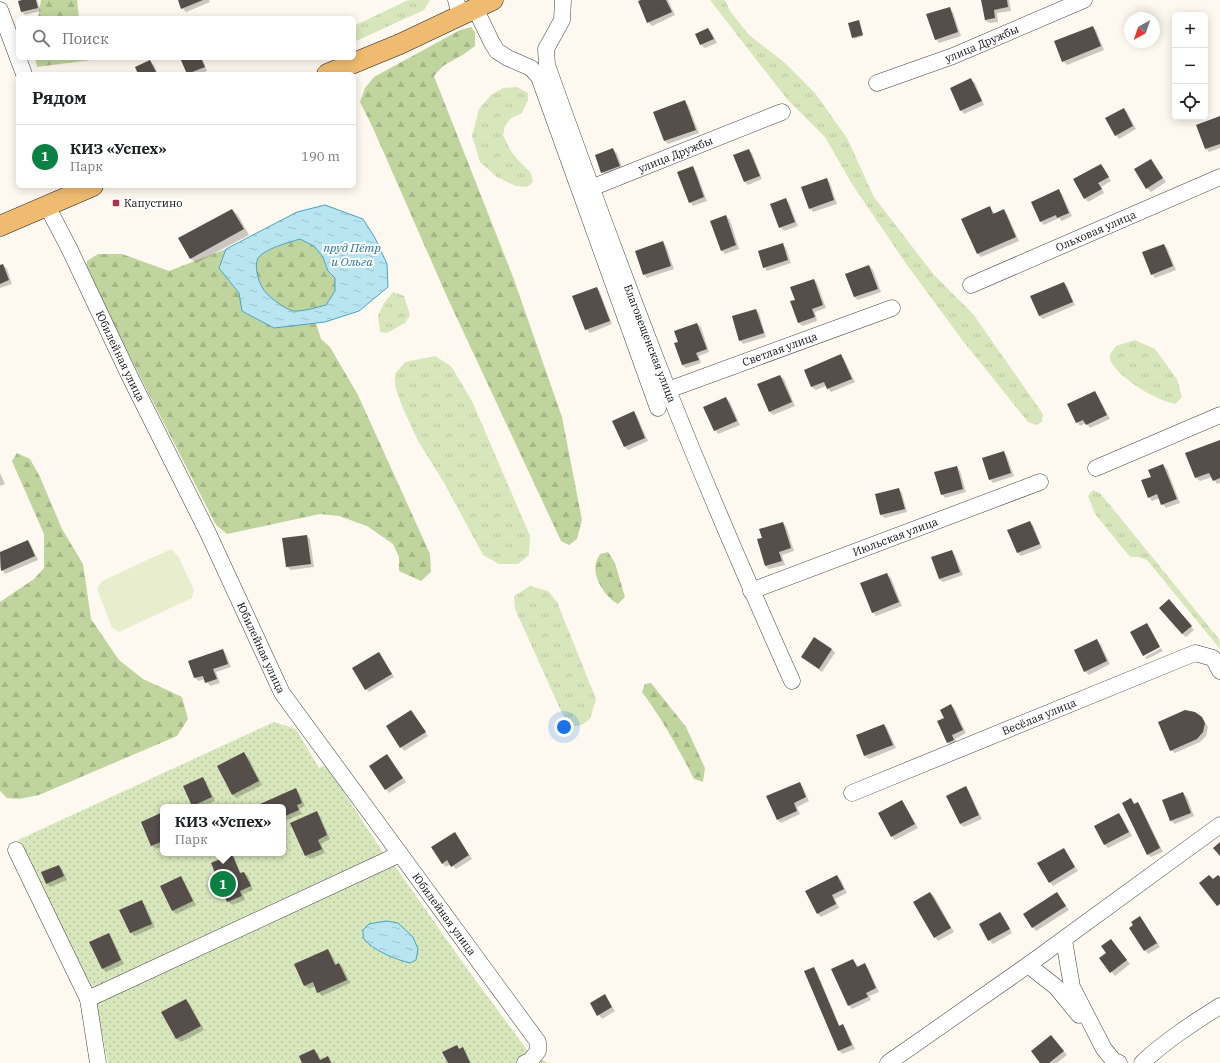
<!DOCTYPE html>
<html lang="ru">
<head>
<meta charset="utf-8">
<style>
  body { margin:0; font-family:"IBM Plex Serif",serif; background:#f2f2f2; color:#202124 }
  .controls { position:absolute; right:12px; top:12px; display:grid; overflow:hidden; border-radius:6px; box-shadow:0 2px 10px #0003 }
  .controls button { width:36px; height:36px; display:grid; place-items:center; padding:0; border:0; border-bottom:1px solid #e0e0e0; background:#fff; color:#202124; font:20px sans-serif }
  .compass { position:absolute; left:1124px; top:12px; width:36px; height:36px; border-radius:50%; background:#fff; box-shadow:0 2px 10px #0003; rotate:220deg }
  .you { position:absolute; left:564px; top:727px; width:14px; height:14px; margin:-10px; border:3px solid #fff; border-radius:50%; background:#1a73e8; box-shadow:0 0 0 6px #1a73e833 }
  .badge { display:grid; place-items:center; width:26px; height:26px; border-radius:50%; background:#0b8043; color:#fff; font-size:13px; font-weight:700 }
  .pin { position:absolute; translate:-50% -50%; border:2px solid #fff; box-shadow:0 1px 4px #0006 }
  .popup { position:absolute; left:160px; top:804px; width:126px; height:52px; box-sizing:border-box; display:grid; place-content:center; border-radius:6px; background:#fff; filter:drop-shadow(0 1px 3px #0005); font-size:13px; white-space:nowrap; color:#757577 }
  .popup b { font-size:15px; color:#202124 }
  .popup::after { content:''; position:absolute; left:50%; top:100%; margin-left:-8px; border:8px solid transparent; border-top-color:#fff }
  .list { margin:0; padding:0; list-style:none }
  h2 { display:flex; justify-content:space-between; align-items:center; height:52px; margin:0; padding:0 16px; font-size:17px }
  h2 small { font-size:13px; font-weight:400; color:#757577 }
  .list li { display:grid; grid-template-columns:26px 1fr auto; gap:12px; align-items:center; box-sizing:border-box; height:64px; padding:0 16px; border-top:1px solid #e0e0e0 }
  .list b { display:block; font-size:15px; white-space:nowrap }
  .list p { margin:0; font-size:13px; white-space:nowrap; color:#757577 }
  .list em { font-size:13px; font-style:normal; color:#757577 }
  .icon { flex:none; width:22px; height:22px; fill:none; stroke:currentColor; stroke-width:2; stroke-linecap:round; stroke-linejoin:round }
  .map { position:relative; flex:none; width:1220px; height:1063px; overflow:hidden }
  .search { position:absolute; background:#fff; box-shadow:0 2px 10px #0003; left:16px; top:16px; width:340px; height:44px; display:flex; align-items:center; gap:10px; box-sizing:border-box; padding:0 14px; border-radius:6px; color:#757577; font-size:15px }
  .panel { position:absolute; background:#fff; box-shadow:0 2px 10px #0003; left:16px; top:72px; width:340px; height:116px; border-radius:6px }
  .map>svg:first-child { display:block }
  .grass { fill:url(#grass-tufts) }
  .forest { fill:url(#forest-firs) }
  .garden { fill:url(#garden-dots); fill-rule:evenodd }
  .pitch { fill:#e8eecd }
  .water { fill:url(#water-ripples); stroke:#45a4c3; fill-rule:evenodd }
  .shadow { fill:#0003 }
  .building { fill:#564e4b }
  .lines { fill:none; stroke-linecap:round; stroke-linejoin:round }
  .minor-casing { stroke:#414141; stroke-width:17 }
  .major-casing { stroke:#1f1f1f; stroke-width:21 }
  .minor { stroke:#fff; stroke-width:16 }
  .major { stroke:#eebb70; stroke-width:20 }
  .poi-dot { fill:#b3314c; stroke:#fff; stroke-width:1.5 }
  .labels { text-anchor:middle; stroke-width:4; stroke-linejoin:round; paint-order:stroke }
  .street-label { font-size:11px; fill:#0e0e0e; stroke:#fff }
  .poi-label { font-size:11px; fill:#0e0e0e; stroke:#fff; text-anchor:start }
  .water-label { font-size:12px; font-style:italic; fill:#217596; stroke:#fff }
</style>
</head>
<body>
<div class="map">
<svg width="1220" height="1063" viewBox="0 0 1220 1063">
  <defs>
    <pattern id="grass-tufts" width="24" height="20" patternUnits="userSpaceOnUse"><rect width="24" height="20" fill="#d8e6bc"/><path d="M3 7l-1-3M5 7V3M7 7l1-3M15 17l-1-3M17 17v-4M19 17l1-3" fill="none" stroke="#b8c4a0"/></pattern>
    <pattern id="forest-firs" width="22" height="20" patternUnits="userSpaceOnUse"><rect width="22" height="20" fill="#bfd59d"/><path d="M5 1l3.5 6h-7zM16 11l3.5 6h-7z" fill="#a3b686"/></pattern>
    <pattern id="garden-dots" width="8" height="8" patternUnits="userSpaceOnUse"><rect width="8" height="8" fill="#d8e6bc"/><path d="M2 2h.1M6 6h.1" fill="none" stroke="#b8c4a0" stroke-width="1.8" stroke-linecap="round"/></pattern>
    <pattern id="water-ripples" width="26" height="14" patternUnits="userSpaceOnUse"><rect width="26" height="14" fill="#b9e5f1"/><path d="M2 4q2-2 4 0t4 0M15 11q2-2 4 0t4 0" fill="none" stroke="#9ec3cd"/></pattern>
  </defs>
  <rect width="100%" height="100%" fill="#fef9f0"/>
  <path class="grass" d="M408 0H430L424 10 354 42V26Z
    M710 0H725L730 11 749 35 785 63 815 93 847 138 874 197 934 275 973 314 1043 414 1042 422 1036 425 1028 422 963 341 907 265 852 184 825 137 787 99Z
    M517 87 528 93V100L522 113 511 118 505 126 503 135 511 151 518 160 531 173 533 182 527 187 516 186 497 177 480 162 472 136 479 109 491 95 503 88Z
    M393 292 404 296 410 315 405 323 387 333 380 332 378 316 384 303Z
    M1135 340 1155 349 1177 379 1182 397 1175 404C1156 400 1124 381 1113 365 1110 362 1110 358 1110 354L1116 346Z
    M435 356 451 366 472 401 530 536 529 555 518 564H499L483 555 443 481 418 441 402 406 395 386V374L405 362Z
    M1093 490 1100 493 1219 639 1220 649 1147 560 1138 557H1130L1095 514 1088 496Z
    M530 586 548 591 557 602 596 699 590 719 583 724 572 727 566 722 515 609 514 596Z"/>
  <path class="forest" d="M41 0H77L79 18H38Z
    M471 27 475 32V46L464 54 443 66 434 76 513 277 562 417 582 520 577 539 569 545 561 541 448 299 373 128 360 102 365 88 374 77 460 30Z
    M35 58H90L91 60 37 67Z
    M300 239 314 246 323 257 328 271 335 278V291L326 305C318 307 302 312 293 311 285 309 265 295 262 287 258 280 254 266 258 258 264 249 290 242 300 239Z
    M226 249 219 268 239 293 242 311 274 328 316 323 321 339 330 347 358 395 430 554 431 572 421 581 399 571V557L393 544 367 526 339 516 320 514 227 534 216 525 86 271 87 261 98 254H122L169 271Z
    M17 453 30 459 40 477 62 529 83 564 91 619 119 660 143 679 182 697 188 719 177 736 39 795 19 799 7 798 0 791V602L34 579 44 568V534L12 461Z
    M608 552 615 563 625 597 618 604C606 598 592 577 596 563 596 560 599 557 600 554Z
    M651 683 686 727 705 768 703 782 694 779C679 749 662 719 642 692L645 684Z"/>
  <path class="garden" d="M274 722 296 729 319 768 326 765 384 854 397 869 468 970 528 1051 548 1063H108L93 990 18 840ZM163 807H283V853H163Z"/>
  <path class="pitch" d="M171 549 178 556 194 590 192 598 119 632 112 628 97 589 102 581Z"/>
  <path class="water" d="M325 205 363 219 375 238 387 264 388 287 359 311 325 322 274 328 242 311 239 293 219 268 226 249 297 212ZM300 239 314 246 323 257 328 271 335 278V291L326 305C318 307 302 312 293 311 285 309 265 295 262 287 258 280 254 266 258 258 264 249 290 242 300 239Z
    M386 921 398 923 413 937 418 949 416 960 410 963C397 960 372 950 364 939 363 937 363 933 363 930L369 924Z"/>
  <path class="shadow" d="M25 0H37L41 11 25 15 22 12Z
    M179 0H209L210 2 186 12 182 8Z
    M643 0H668L675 15 652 26 648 22Z
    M982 0H1009L1011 11 997 13 998 22 989 23 985 20Z
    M949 8 953 12 961 36 939 43 936 39Z
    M860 23 863 36 854 39 853 37Z
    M1092 27 1096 30 1104 50 1067 65 1063 61Z
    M708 29 712 33 717 43 705 48 701 45 696 35Z
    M181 58H202L207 71 200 74H188Z
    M150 61 154 65 158 74H139Z
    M971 80 975 83 984 105 964 114 961 110Z
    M685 102 688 105 699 133 668 144 665 141 654 113Z
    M1123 109 1127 112 1136 129 1119 139 1116 135Z
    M1220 117V148L1209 152 1206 149Z
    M613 150 617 153 623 170 606 176 602 172Z
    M748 150 752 153 762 179 748 185 745 182Z
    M1151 160 1166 182 1151 192 1147 188Z
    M1101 165 1104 168 1111 181 1101 187 1104 193 1088 202 1085 198Z
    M692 168 696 171 707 201 693 206 690 202Z
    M827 179 830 183 837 204 813 212 810 208Z
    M1058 191 1062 194 1072 216 1062 221 1059 218 1044 225 1041 222Z
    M786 199 789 203 798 226 784 231 780 227Z
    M990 208 995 214 1003 210 1007 214 1019 241 981 257 978 254 963 220Z
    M232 210 238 215 249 235 196 263 190 258Z
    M726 216 730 220 739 249 725 254 721 250Z
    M663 242 666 246 674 269 647 278 644 274Z
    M783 245 786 248 791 263 767 271 764 267Z
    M1163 245 1167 248 1176 270 1155 278 1152 274Z
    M3 265 7 269 12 284 0 288V266Z
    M869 266 873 270 881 292 858 300 854 297 846 274Z
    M814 280 817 283 826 308 815 312 817 321 802 326 798 322 796 300Z
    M1064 283 1067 286 1075 305 1043 319 1039 316Z
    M597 288 600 292 612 324 590 333 586 329Z
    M756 310 759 313 766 337 743 344 740 340Z
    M697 324 701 327 709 352 699 356 701 363 686 368 682 365 675 344 679 342Z
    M841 355 844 359 855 382 831 392 826 386 816 390 812 387 805 370Z
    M780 376 784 379 795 406 773 415 770 412 759 385Z
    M1095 392 1098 396 1110 419 1090 428 1086 423 1080 426 1077 422Z
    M726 398 730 402 740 425 718 434 715 430Z
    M634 412 637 416 648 441 628 450 625 447Z
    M1220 441V483L1217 484 1212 477 1200 481 1196 478 1187 454Z
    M1004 453 1007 456 1014 476 993 483 990 479Z
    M1163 465 1167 469 1180 503 1166 508 1162 504 1160 498 1152 501 1149 497 1152 477Z
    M957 467 960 471 966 492 945 498 942 494Z
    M0 473 5 484 0 486Z
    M899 489 902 493 907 512 885 518 881 515 876 495Z
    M1030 522 1033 525 1042 548 1021 556 1018 553 1009 530Z
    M783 523 786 526 794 551 782 555 785 565 769 569 766 566 763 538Z
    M307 536 310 539 314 567 291 570 287 567Z
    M27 541 31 545 38 560 5 574 0 567V553Z
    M952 551 955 555 963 575 943 582 939 579Z
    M887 574 891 578 902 606 876 616 873 612Z
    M1173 604 1194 630 1186 637 1182 634Z
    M1147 624 1150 628 1160 646 1144 655Z
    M1096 640 1100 643 1110 664 1089 675 1085 671Z
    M1161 648 1163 651 1147 659 1145 657Z
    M832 649 835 653 822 672 802 657Z
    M223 650 226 654 231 667 216 672 220 683 210 686 205 679 199 681 195 678 190 662Z
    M379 653 382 657 394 677 369 692 366 689Z
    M951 705 955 709 966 733 955 739 957 743 951 746 948 742Z
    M411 711 428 736 404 751 387 726Z
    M1202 718 1208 727 1206 736 1200 742 1175 753 1171 750Z
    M884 725 887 728 896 748 869 759 865 756 857 736Z
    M244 754 248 757 262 785 236 798 233 795 219 767Z
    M390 759 406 782 389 793 370 766Z
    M203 778 206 782 215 801 201 807H195L185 786Z
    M799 783 803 787 809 801 797 807 800 814 781 823 777 819Z
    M966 787 969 791 982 819 964 827 960 824Z
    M296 789 299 793 305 806 299 809 302 814 287 820 283 817V807H263Z
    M1183 793 1187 797 1194 816 1175 824 1171 821 1163 801Z
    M1131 800 1135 804 1138 803 1141 807 1163 852 1151 857 1147 854Z
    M902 801 905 805 918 828 895 840 892 836Z
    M163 813V846L156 849 152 846 142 823Z
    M316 813 320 816 330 839 321 844 325 853 310 859 306 856 292 824Z
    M1118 814 1122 817 1132 836 1108 848 1105 845 1095 826Z
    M458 837 472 859 456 869 451 864 446 867 442 863Z
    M1064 849 1078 871 1053 886 1050 882Z
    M232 855 235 859 241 874 244 873 248 876 253 890 243 894 245 900 232 905 228 901Z
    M59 866 62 869 67 880 50 887 46 883Z
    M837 876 841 880 847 893 835 899 839 908 821 917 817 913Z
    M181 878 184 881 196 905 176 914 173 911 162 887Z
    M930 893 934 896 954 932 938 941 935 937Z
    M1057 893 1069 910 1036 931 1033 927Z
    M141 901 145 905 155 927 135 936 131 933 121 911Z
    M1000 913 1003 916 1012 933 993 944 989 940Z
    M1143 921 1160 947 1148 954 1130 928Z
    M109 934 112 938 124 964 106 972 102 968Z
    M1111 940 1130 964 1115 976 1100 958 1107 953Z
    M328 950 331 954 337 965 339 964 343 968 350 983 322 996 318 992 315 986 309 989 305 985 296 965Z
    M853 960 859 967 865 965 868 968 879 992 869 996 871 1000 852 1009 849 1005Z
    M814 968 817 972 840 1027 843 1025 846 1029 855 1049 842 1054 839 1050Z
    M604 995 615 1011 602 1019 591 1004Z
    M186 1000 189 1003 204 1030 181 1042 177 1039 163 1012Z
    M1051 1036 1067 1055 1057 1063H1041Z
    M457 1046 461 1050 463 1049 466 1052 471 1063H449Z
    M314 1050 318 1054 321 1061 328 1057 332 1063H303Z"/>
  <path class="building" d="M22 0H36L38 8 21 12 18 1Z
    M178 0H203L181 9Z
    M641 0H666L672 12 647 23 638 1Z
    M981 0H1007L1008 7 994 10 995 18 985 20Z
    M950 7 958 32 935 40 926 14Z
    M859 20 863 35 852 38 848 23Z
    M1093 26 1101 46 1062 62 1054 41Z
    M708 28 714 39 700 45 695 34Z
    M180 58H201L205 67 187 74Z
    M150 60 157 74H138L135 67Z
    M971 78 982 101 960 111 950 88Z
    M685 100 696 130 664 141 653 112Z
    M1124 108 1133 126 1115 136 1105 118Z
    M1220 116V144L1205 149 1196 125Z
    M613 148 620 166 601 173 595 155Z
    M749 149 760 176 744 182 733 155Z
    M1151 159 1163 178 1146 189 1134 169Z
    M1101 164 1109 177 1098 183 1102 189 1084 199 1073 179Z
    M693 166 704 197 689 203 677 172Z
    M827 178 834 200 809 209 801 187Z
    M1059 189 1069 213 1057 218 1056 215 1040 222 1031 202Z
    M786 198 795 222 779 228 770 204Z
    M990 206 993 214 1004 209 1016 237 977 254 961 219Z
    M232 209 244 229 190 259 178 238Z
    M726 215 736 245 721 251 710 221Z
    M663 241 671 266 643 275 635 251Z
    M783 243 788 260 763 268 758 251Z
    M1164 244 1173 266 1151 275 1142 252Z
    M3 264 9 280 0 284V265Z
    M869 265 878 289 854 297 845 274Z
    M814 279 823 305 812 309 815 317 798 323 790 301 795 300 790 287Z
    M1064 282 1073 302 1039 316 1030 296Z
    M597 287 610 321 585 330 572 296Z
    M756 309 764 333 739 341 732 316Z
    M697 323 707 349 696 353 699 360 682 365 674 343 678 342 674 331Z
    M841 354 852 379 827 389 824 382 811 387 804 370Z
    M780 375 792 402 769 412 757 384Z
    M1095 391 1107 415 1086 425 1083 420 1076 423 1067 404Z
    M726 397 737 421 714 431 703 407Z
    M634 411 645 438 624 447 612 421Z
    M1220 440V478L1213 481 1209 473 1195 478 1185 453Z
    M1004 451 1011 473 989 480 982 458Z
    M1163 464 1177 499 1161 505 1157 494 1148 498 1141 480 1151 477 1148 470Z
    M957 466 963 489 941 495 934 472Z
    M899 488 905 509 880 515 875 494Z
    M1030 521 1040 544 1017 553 1007 530Z
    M783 522 791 548 779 552 782 561 765 566 757 539 762 538 759 529Z
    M307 535 311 564 286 567 282 538Z
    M28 540 35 556 1 571 0 552Z
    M952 550 960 572 939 579 931 557Z
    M887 573 899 602 872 613 860 583Z
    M1169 599 1192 626 1182 634 1159 608Z
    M1147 623 1160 647 1143 656 1130 632Z
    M814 637 832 649 819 669 801 657Z
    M1097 639 1107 661 1084 672 1074 650Z
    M223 649 228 664 213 669 217 679 205 683 203 676 194 678 188 661Z
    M379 652 392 674 365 690 352 668Z
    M951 704 963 730 952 735 954 740 947 743 937 721 944 718 940 710Z
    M411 710 426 732 400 748 386 726Z
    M1185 710 1195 712 1202 717 1205 723 1203 732 1197 739 1170 751 1158 722Z
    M884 724 893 745 864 756 856 735Z
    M244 752 259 781 232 795 217 766Z
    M387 754 403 778 385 790 369 766Z
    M203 777 212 797 192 806 183 786Z
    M800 782 806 797 794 803 797 811 777 820 766 796Z
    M966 786 979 815 960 824 946 796Z
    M296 788 302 803 297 805 299 810 283 817V807H262L260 804Z
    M1183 792 1191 813 1170 821 1162 800Z
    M1131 798 1134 804 1138 802 1160 848 1147 855 1122 803Z
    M902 800 915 824 891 837 878 813Z
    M317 811 327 835 318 840 322 849 305 856 290 823Z
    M163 812V841L151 846 141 822Z
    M1119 813 1129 832 1104 845 1094 826Z
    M455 832 469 855 451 867 447 860 442 864 431 847Z
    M1220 842V856L1213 848Z
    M1064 848 1075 867 1049 883 1037 863Z
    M232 854 240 873 244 872 251 886 240 891 242 896 227 902 211 863Z
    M59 865 64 876 46 884 41 872Z
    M837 875 844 889 832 895 836 904 817 914 805 891Z
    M1209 875 1213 879 1218 875 1220 877V904L1217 906 1199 883Z
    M181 876 193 901 172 911 160 886Z
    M930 892 951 928 934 938 913 902Z
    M1057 892 1066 906 1032 928 1023 914Z
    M142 900 152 924 130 933 119 910Z
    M1000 912 1010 929 988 941 979 924Z
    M1140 916 1157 943 1144 951 1129 928 1133 925 1131 922Z
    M109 933 121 960 102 969 89 942Z
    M1111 939 1127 960 1110 973 1099 958 1106 953 1101 946Z
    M328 949 335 965 339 963 347 980 317 993 313 982 304 986 294 964Z
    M853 959 857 967 865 963 876 988 866 993 868 997 848 1006 831 969Z
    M814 967 839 1026 843 1024 852 1045 838 1051 804 971Z
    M605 994 612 1007 597 1016 590 1003Z
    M186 999 201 1026 176 1039 161 1012Z
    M1051 1035 1064 1051 1049 1063H1040L1031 1051Z
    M457 1045 459 1049 463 1047 470 1063H448L442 1052Z
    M314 1049 320 1060 328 1056 331 1063H302L299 1056Z"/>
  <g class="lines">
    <defs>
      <g id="minor">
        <path d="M456 0 460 15"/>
        <path id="s1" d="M563 0 562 20 546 49 547 65C586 174 626 283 668 390 707 488 749 585 792 681"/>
        <path d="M475 8 492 43 497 51 508 58 531 68 539 77 658 408"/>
        <path d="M0 10 18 58"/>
        <path d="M18 58 24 74"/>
        <path id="s2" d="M877 83 953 56 1084 0"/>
        <path id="s3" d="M591 188 782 112"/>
        <path id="s4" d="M47 206 69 248 130 377 208 533 282 693 538 1042V1051L530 1061 525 1063"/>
        <path id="s5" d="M971 285 1220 177"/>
        <path id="s6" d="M668 390 892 308"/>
        <path d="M1096 468 1220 415"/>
        <path id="s7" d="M751 591 1040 482"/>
        <path id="s8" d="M852 793 1195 653 1213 658 1220 671"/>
        <path d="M16 850 88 999 400 854"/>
        <path d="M1064 940 1072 987 1104 1049 1114 1061 1119 1063"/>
        <path d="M1028 965 1056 987 1079 1015"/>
        <path d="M88 999 98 1063"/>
        <path d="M888 1063 1028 965 1220 825"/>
        <path d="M1142 1063C1165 1041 1193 1023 1220 1006"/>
      </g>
      <path id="major" d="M327 74 400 44 493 0
        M0 226 93 186"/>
    </defs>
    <use href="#minor" class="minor-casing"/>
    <use href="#major" class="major-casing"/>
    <use href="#minor" class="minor"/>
    <use href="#major" class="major"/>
  </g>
  <rect class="poi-dot" x="112" y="199" width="8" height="8" rx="2"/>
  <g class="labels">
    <g class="street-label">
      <text dy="4" stroke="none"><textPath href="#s2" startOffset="112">улица Дружбы</textPath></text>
      <text dy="4" stroke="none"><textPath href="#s3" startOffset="91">улица Дружбы</textPath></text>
      <text dy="4" stroke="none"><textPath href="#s5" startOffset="136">Ольховая улица</textPath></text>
      <text dy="4" stroke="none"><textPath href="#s1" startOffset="366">Благовещенская улица</textPath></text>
      <text dy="4" stroke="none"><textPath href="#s6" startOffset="119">Светлая улица</textPath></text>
      <text dy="4" stroke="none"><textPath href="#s4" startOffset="167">Юбилейная улица</textPath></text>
      <text dy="4" stroke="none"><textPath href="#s7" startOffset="154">Июльская улица</textPath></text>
      <text dy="4" stroke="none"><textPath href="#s4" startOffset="491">Юбилейная улица</textPath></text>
      <text dy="4" stroke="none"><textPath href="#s8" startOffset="202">Весёлая улица</textPath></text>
      <text dy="4" stroke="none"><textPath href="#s4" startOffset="815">Юбилейная улица</textPath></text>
    </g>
    <g class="poi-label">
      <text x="124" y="207">Капустино</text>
    </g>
    <g class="water-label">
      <text x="352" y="252">пруд Пётр<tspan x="352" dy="14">и Ольга</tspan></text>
    </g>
  </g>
</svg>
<div class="controls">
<button>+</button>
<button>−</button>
<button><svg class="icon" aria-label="locate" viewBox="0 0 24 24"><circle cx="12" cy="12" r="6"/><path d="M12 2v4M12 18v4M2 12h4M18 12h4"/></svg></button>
</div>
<svg class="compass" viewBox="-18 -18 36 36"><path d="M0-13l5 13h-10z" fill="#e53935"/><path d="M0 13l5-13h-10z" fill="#757577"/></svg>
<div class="you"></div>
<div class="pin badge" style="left:223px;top:884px">1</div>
<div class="popup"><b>КИЗ «Успех»</b>Парк</div>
<div class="search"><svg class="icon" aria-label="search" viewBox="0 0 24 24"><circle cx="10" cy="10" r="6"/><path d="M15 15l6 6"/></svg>Поиск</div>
<section class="panel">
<h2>Рядом<small></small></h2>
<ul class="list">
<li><span class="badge">1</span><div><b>КИЗ «Успех»</b><p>Парк</p></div><em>190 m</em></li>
</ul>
</section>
</div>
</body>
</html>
